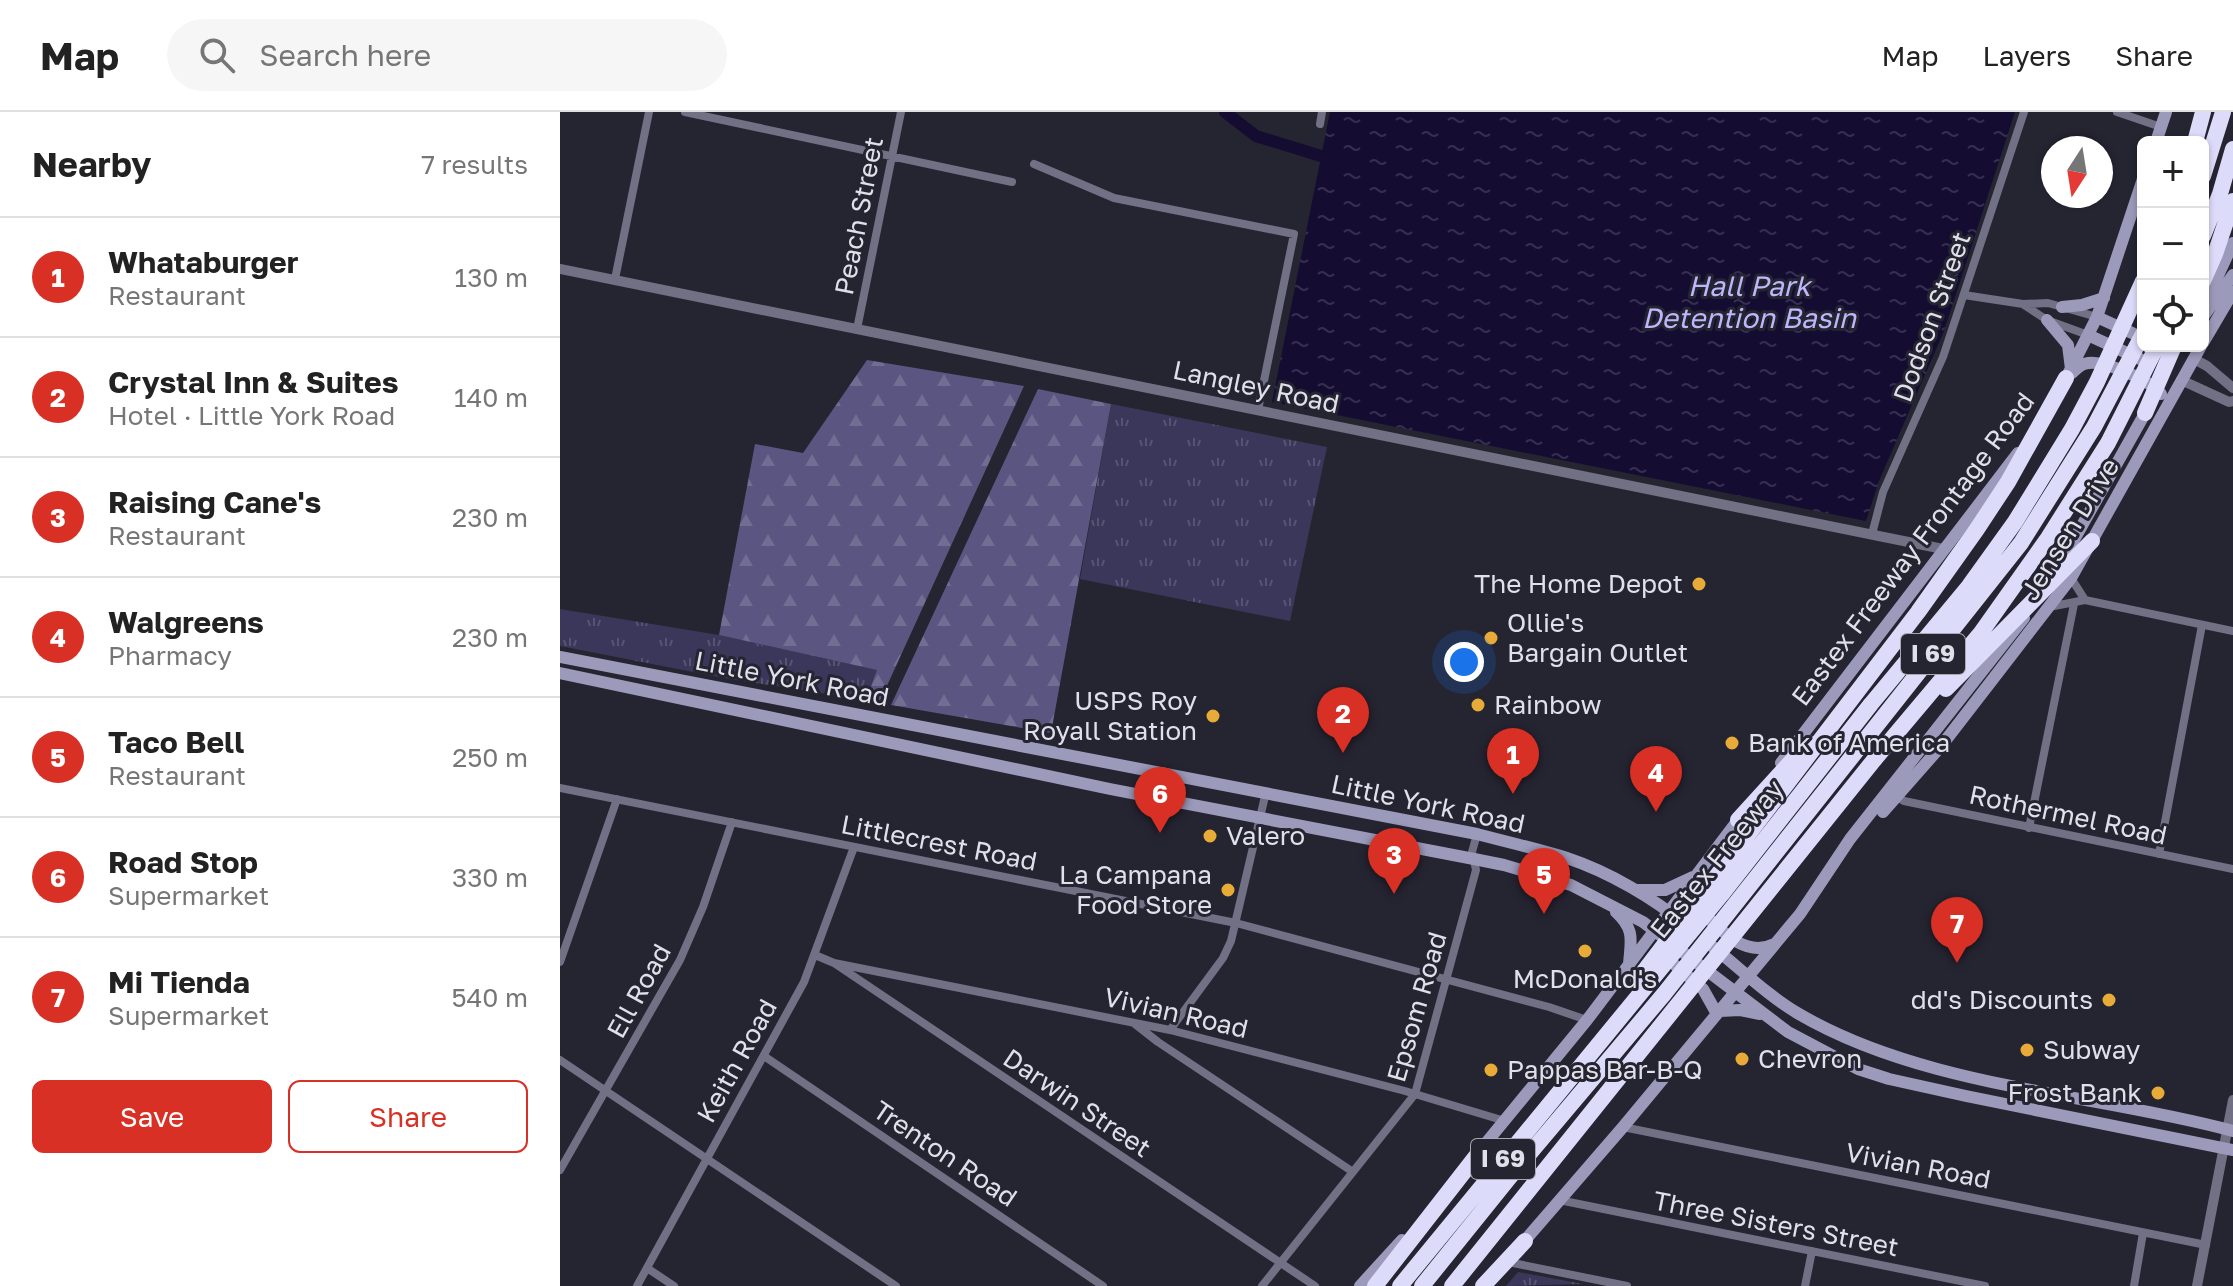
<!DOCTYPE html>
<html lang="en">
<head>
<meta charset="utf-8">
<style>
  body { margin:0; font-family:"Golos Text",sans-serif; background:#f6f6f6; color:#222 }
  .controls { position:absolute; right:24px; top:24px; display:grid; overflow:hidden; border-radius:12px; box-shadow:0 2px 6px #0004 }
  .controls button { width:72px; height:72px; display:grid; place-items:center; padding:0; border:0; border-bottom:2px solid #e0e0e0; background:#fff; color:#222; font:40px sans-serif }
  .compass { position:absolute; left:1481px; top:24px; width:72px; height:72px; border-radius:50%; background:#fff; box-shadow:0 2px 6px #0004; rotate:192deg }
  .you { position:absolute; left:904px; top:550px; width:28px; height:28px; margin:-20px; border:6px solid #fff; border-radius:50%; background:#1a73e8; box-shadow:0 0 0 12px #1a73e833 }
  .badge { display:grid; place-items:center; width:52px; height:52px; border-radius:50%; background:#d93025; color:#fff; font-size:26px; font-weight:700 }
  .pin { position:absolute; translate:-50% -66px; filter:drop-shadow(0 2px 4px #0008) }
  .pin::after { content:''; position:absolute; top:42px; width:28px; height:24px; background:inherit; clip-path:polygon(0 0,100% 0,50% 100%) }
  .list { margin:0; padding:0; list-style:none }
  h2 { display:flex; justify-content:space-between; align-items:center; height:104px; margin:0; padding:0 32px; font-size:34px }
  h2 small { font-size:26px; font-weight:400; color:#767676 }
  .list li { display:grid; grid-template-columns:52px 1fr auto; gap:24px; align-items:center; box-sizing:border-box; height:120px; padding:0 32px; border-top:2px solid #e0e0e0 }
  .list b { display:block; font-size:30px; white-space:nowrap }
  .list p { margin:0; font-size:26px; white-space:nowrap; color:#767676 }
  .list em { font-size:26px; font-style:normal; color:#767676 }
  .actions { display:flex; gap:16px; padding:24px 32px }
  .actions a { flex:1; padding:18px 0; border:2px solid #d93025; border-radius:12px; text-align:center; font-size:28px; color:#d93025 }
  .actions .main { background:#d93025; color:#fff }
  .icon { flex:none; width:44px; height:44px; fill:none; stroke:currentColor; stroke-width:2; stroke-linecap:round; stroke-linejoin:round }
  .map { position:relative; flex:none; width:1673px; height:1174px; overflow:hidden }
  header { display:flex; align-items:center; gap:48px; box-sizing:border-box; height:112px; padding:0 40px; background:#fff; border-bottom:2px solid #e0e0e0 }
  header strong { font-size:38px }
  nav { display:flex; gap:44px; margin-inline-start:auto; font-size:28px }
  .search { width:560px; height:72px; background:#f6f6f6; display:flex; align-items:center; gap:20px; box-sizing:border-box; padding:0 28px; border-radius:44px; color:#767676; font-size:30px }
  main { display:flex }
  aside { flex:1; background:#fff }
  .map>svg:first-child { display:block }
  .grass { fill:url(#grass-tufts) }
  .forest { fill:url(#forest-firs) }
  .water { fill:url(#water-ripples) }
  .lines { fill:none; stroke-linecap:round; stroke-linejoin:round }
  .river { stroke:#140c31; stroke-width:12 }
  .minor { stroke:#717084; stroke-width:8 }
  .tertiary { stroke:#717084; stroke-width:10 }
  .secondary { stroke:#9c9abb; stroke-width:12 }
  .motorway { stroke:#dddbfa; stroke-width:16 }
  .poi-dot { fill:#e9ab38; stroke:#252431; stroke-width:3 }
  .labels { text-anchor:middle; stroke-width:6; stroke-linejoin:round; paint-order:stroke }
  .shield { fill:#252431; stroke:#a9a8b2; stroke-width:2 }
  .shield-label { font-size:24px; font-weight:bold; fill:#e1e0ea }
  .street-label { font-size:26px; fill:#e1e0ea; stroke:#252431 }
  .poi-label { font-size:26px; fill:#e1e0ea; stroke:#252431; text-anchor:start }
  .water-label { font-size:28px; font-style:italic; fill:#bdb6fd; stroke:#252431 }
</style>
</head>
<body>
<header>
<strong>Map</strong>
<div class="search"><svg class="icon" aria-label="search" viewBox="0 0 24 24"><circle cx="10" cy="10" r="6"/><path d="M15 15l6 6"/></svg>Search here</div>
<nav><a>Map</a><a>Layers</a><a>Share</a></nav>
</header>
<main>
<aside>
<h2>Nearby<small>7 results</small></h2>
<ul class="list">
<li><span class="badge">1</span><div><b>Whataburger</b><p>Restaurant</p></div><em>130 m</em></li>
<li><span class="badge">2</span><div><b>Crystal Inn &amp; Suites</b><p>Hotel · Little York Road</p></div><em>140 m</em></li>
<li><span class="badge">3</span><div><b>Raising Cane's</b><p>Restaurant</p></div><em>230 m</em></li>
<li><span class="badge">4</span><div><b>Walgreens</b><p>Pharmacy</p></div><em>230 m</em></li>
<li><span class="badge">5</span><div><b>Taco Bell</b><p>Restaurant</p></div><em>250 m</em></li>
<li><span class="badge">6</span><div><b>Road Stop</b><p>Supermarket</p></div><em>330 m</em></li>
<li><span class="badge">7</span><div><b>Mi Tienda</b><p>Supermarket</p></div><em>540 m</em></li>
</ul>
<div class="actions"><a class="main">Save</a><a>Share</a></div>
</aside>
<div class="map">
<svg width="1673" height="1174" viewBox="0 0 1673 1174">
  <defs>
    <pattern id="grass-tufts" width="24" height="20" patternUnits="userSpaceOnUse" patternTransform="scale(2)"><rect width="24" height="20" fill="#3b375b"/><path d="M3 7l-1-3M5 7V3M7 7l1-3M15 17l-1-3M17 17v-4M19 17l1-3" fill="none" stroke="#575473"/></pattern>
    <pattern id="forest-firs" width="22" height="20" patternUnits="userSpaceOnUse" patternTransform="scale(2)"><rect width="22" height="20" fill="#5a5581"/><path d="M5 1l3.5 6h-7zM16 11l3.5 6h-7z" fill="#716d93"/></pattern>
    <pattern id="water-ripples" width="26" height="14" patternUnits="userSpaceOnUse" patternTransform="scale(2)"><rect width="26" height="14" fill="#140c31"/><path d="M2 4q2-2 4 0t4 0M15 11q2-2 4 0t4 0" fill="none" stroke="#362f4f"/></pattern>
  </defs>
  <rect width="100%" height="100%" fill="#252431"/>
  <path class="grass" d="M551 292 767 335 730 509 520 467Z
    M0 497 159 523 318 558 306 588 169 567 0 534Z
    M958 1160 1023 1172 946 1174Z"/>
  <path class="forest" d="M307 248 464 274 320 589 306 588 317 558 159 523 195 332 243 341Z
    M478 277 551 292 491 621 331 593Z"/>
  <path class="water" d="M770 0H1455L1384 219 1319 369 1306 409 712 290Z"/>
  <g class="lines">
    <path class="river" d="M665 0 696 24 777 49"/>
    <path class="minor" d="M125 0 452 70
      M1557 0 1601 15
      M760 12 762 0
      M474 52 554 86 734 122 698 298
      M55 167 89 0
      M1404 183 1463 192 1488 191 1537 205
      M1464 193 1487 208 1528 223
      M297 217 341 0
      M1312 422 1323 380 1383 245 1464 0
      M1511 466 1525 488
      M1489 495 1525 488 1673 519
      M0 676 676 811 989 895 1027 908
      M1336 684 1344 689 1673 757
      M1469 716 1514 492
      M1599 742 1642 513
      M255 843 274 851 755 1174
      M0 850 57 687
      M274 851 610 918 845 979 945 1009
      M575 912 598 930 793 1060
      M610 918 663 846 671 829 706 680
      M204 944 543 1174
      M0 948 336 1174
      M1063 1015 1646 1133
      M0 1058 120 848 143 795 172 710
      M999 1088 1425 1174
      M948 1150 1067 1174
      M87 1156 114 1174
      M77 1174 244 870 294 735
      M702 1174 855 982 916 758 912 740 917 722
      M1245 1174 1252 1139
      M1574 1174 1583 1121"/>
    <path class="tertiary" d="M0 157 1383 437
      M1634 247 1647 254 1673 276
      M1621 268 1669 290 1673 289
      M1637 1174 1673 988"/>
    <path class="secondary" d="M1596 30 1606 0
      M1502 195 1522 193 1544 186
      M1643 196 1673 131
      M1537 205 1583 226
      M1643 205 1673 163
      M1487 208 1508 233 1511 257
      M1528 223 1580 247
      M1643 231 1673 180
      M1512 261C1517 256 1521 252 1528 251 1545 248 1591 269 1601 282
      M1503 272 1537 205 1583 67
      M1497 458 1588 296
      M0 545 917 722C947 730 978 737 1007 746 1049 760 1093 786 1126 813
      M0 561 550 677 914 747 944 753 1011 773 1083 810 1228 920 1298 957 1329 967 1406 984 1673 1038
      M1221 651 1458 341
      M1323 700 1382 633 1511 466 1641 234
      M1078 778H1105L1133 765
      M1139 797C1159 816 1184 847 1214 832
      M1056 800C1075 818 1071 827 1069 852
      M1153 835C1181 857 1208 884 1239 902 1366 976 1532 981 1673 1019
      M1116 854 1143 877 1157 902
      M1160 899 1180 898 1200 902
      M917 1042 1027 908 1181 704
      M960 1134 1063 1015 1240 802 1290 727 1464 506
      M800 1174 842 1128"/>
    <path class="motorway" d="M1635 30 1643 0
      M1643 64 1663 0
      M1643 124 1660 82 1673 37
      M1643 169 1655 142 1673 89
      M1585 301 1614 234
      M1386 577 1532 429
      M1178 708 1248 631
      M1078 867 1358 500 1417 417 1448 370 1506 266
      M815 1174 921 1038
      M840 1174 1162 782 1311 592 1409 474 1455 410 1512 317 1537 270 1583 169
      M862 1174 949 1066 1104 882 1461 431 1534 315 1583 222
      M892 1174 1314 648 1420 522 1488 426 1548 331 1597 234
      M923 1174 965 1129"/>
  </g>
  <g class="poi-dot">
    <circle cx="1139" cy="472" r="8"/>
    <circle cx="931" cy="526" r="8"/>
    <circle cx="918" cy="593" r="8"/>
    <circle cx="653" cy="604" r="8"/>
    <circle cx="1172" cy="631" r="8"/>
    <circle cx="650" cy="724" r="8"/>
    <circle cx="668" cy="778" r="8"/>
    <circle cx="1025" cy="839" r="8"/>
    <circle cx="1549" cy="888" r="8"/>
    <circle cx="1467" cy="938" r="8"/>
    <circle cx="1182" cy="947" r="8"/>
    <circle cx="931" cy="958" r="8"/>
    <circle cx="1598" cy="981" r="8"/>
  </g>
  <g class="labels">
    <g class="shield">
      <rect x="1341" y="522" width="64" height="40" rx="6"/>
      <rect x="911" y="1027" width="64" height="40" rx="6"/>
    </g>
    <g class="shield-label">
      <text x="1373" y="550">I 69</text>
      <text x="943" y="1055">I 69</text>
    </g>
    <g class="street-label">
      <text transform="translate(299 104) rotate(-79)" y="9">Peach Street</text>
      <text transform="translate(1372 205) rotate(-70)" y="9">Dodson Street</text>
      <text transform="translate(696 275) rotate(12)" y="9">Langley Road</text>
      <text transform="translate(1510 417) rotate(-58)" y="9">Jensen Drive</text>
      <text transform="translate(1353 437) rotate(-53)" y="9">Eastex Freeway Frontage Road</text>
      <text transform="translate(232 567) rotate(11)" y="9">Little York Road</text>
      <text transform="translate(868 692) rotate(12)" y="9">Little York Road</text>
      <text transform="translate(1508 703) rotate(12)" y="9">Rothermel Road</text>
      <text transform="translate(379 731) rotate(11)" y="9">Littlecrest Road</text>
      <text transform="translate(1157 747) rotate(-51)" y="9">Eastex Freeway</text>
      <text transform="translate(79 879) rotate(-61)" y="9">Ell Road</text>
      <text transform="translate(857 895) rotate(-74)" y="9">Epsom Road</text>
      <text transform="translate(616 901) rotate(13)" y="9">Vivian Road</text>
      <text transform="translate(177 949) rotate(-61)" y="9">Keith Road</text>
      <text transform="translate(517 991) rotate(34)" y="9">Darwin Street</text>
      <text transform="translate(385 1042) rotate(34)" y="9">Trenton Road</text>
      <text transform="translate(1358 1054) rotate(11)" y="9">Vivian Road</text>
      <text transform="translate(1216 1112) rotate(11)" y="9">Three Sisters Street</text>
    </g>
    <g class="poi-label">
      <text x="1123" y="481" text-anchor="end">The Home Depot</text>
      <text x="947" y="520">Ollie's<tspan x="947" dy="30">Bargain Outlet</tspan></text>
      <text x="637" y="598" text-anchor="end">USPS Roy<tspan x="637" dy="30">Royall Station</tspan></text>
      <text x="934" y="602">Rainbow</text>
      <text x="1188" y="640">Bank of America</text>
      <text x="666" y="733">Valero</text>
      <text x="652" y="772" text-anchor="end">La Campana<tspan x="652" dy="30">Food Store</tspan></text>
      <text x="1025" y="876" text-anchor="middle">McDonald's</text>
      <text x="1533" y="897" text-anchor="end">dd's Discounts</text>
      <text x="1483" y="947">Subway</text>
      <text x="1198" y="956">Chevron</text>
      <text x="947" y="967">Pappas Bar-B-Q</text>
      <text x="1582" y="990" text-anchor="end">Frost Bank</text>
    </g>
    <g class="water-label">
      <text x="1189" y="184">Hall Park<tspan x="1189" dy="32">Detention Basin</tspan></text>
    </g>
  </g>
</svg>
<div class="controls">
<button>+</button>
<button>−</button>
<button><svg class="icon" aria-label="locate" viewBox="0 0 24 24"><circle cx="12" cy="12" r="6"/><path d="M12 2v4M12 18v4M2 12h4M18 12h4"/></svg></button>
</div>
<svg class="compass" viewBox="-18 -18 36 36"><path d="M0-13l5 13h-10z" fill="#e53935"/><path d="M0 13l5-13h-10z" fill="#767676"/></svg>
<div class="you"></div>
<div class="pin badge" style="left:953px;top:682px">1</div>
<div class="pin badge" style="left:783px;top:641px">2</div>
<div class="pin badge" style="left:834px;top:782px">3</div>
<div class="pin badge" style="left:1096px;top:700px">4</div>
<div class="pin badge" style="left:984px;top:802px">5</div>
<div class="pin badge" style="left:600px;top:721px">6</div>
<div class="pin badge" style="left:1397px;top:851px">7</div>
</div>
</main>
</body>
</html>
